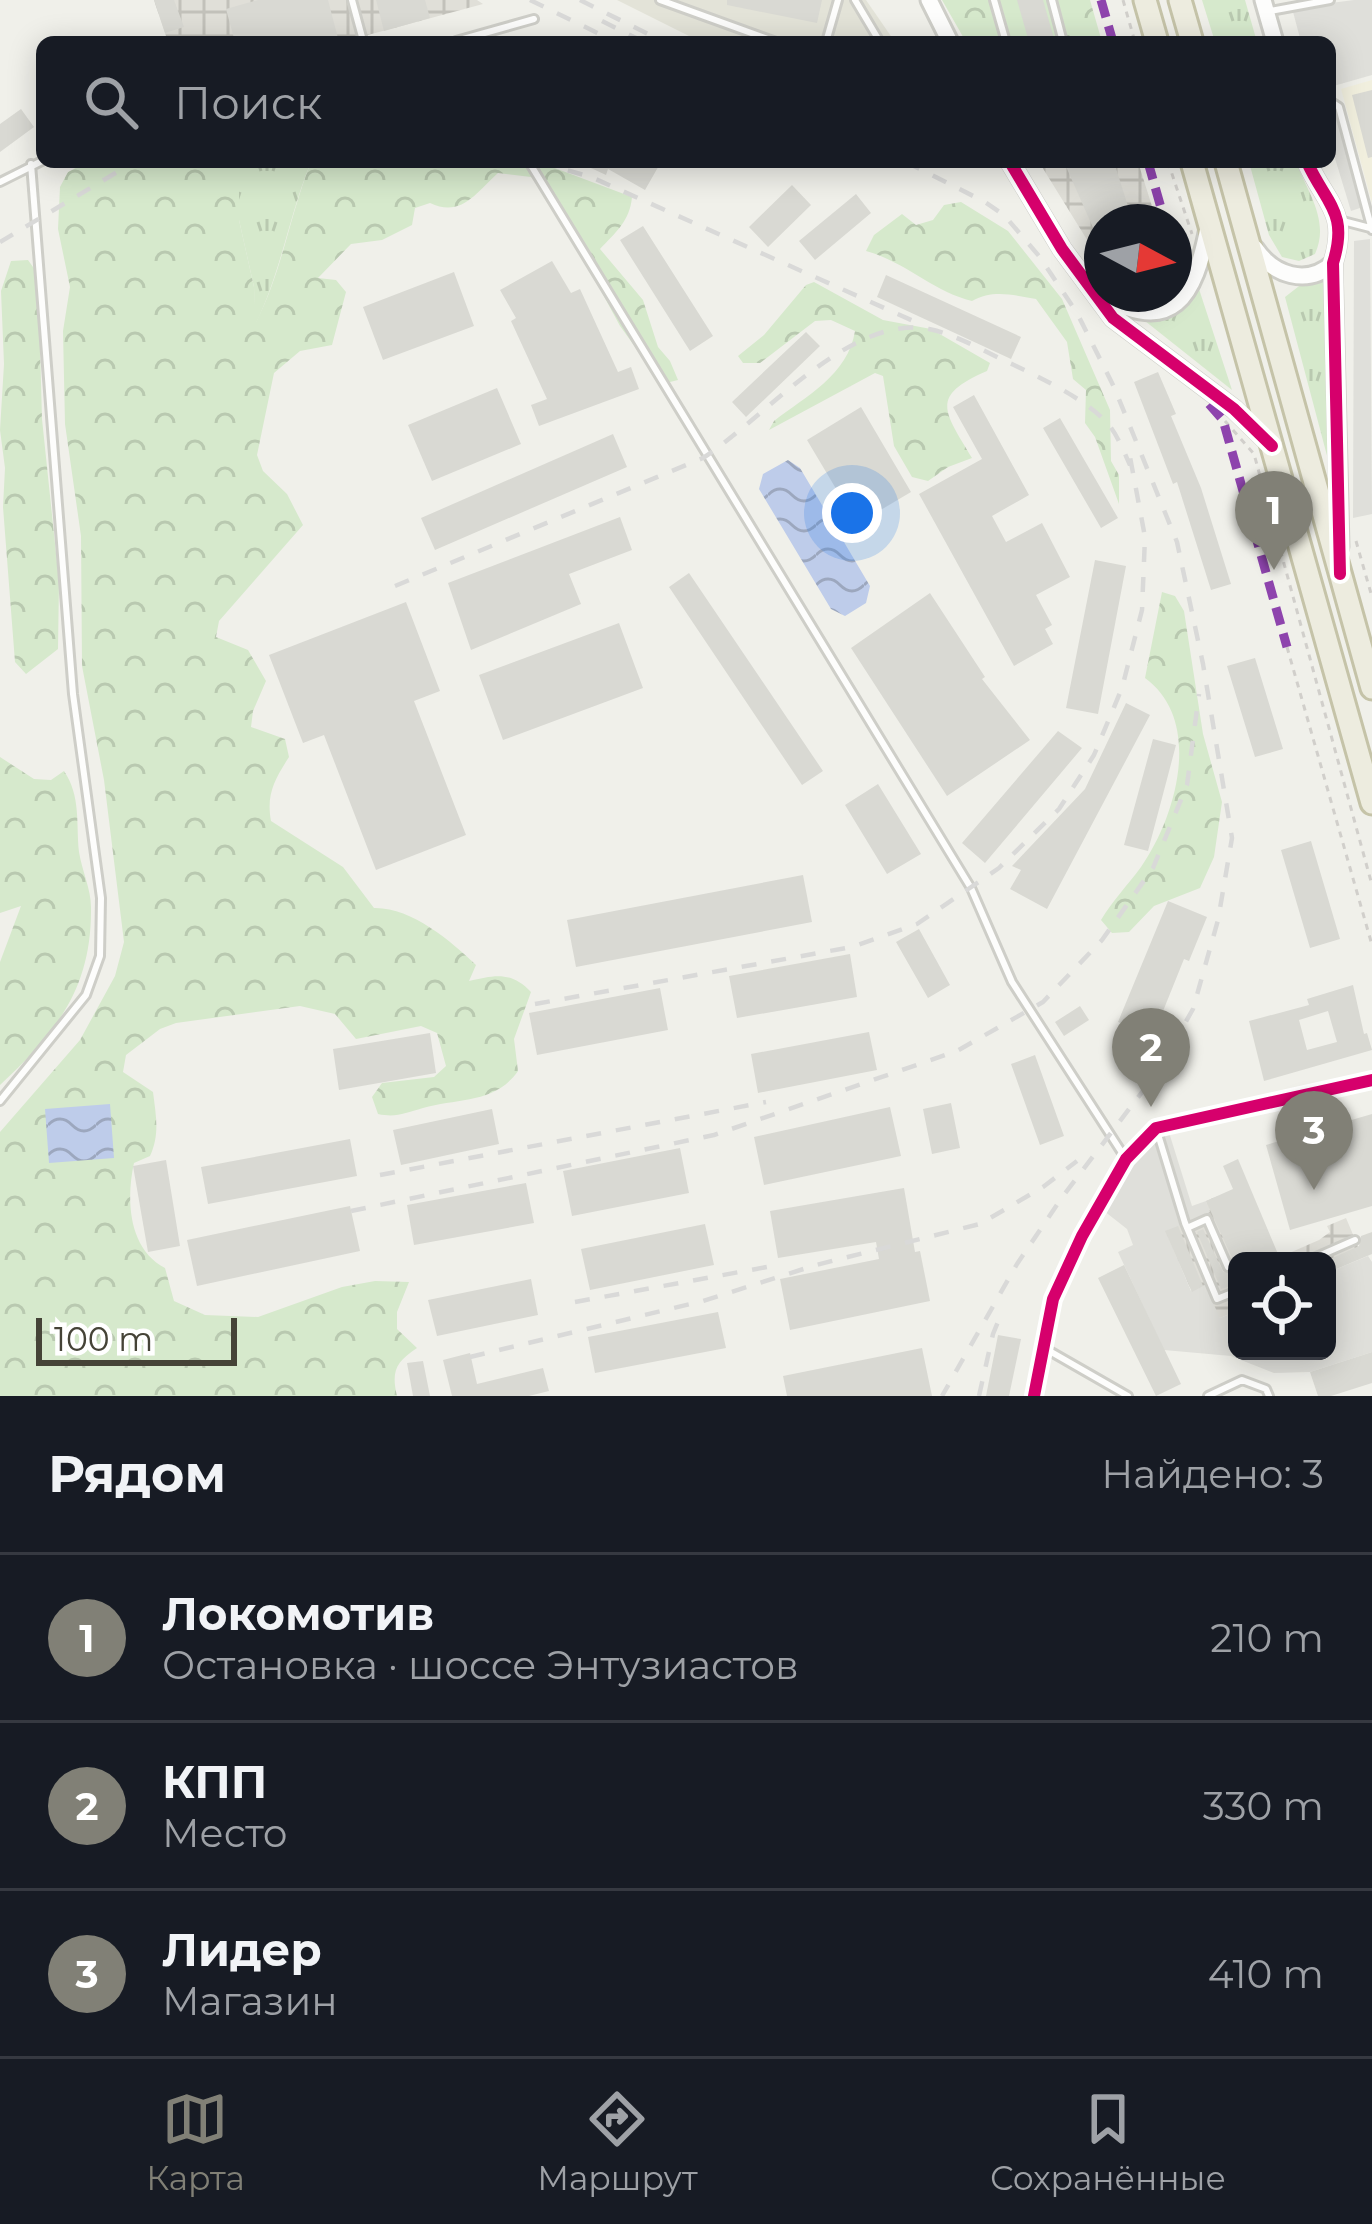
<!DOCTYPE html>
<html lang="ru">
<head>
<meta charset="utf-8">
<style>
  body { margin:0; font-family:Montserrat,sans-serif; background:#20242c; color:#f1f3f6 }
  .controls { position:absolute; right:36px; bottom:36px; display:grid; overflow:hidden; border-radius:18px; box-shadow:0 6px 30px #0003 }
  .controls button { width:108px; height:108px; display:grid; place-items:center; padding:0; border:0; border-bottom:3px solid #363941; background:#171b24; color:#f1f3f6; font:60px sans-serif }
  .compass { position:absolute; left:1084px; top:204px; width:108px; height:108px; border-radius:50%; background:#171b24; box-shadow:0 6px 30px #0003; rotate:97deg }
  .scale { position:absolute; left:36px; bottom:30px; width:201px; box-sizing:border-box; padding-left:12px; border:6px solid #454337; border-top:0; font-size:33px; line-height:42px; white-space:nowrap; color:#454337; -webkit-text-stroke:9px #fff; paint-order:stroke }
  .you { position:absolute; left:852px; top:513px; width:42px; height:42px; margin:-30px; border:9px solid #fff; border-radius:50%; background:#1a73e8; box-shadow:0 0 0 18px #1a73e833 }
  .badge { display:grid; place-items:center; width:78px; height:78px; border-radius:50%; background:#818076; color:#fff; font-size:39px; font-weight:700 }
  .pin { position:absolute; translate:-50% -99px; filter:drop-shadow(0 3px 6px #0008) }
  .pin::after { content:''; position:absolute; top:63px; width:42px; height:36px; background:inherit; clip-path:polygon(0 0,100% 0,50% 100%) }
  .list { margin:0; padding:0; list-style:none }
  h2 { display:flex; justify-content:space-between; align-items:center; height:156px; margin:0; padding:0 48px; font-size:51px }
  h2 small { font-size:39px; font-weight:400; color:#9ea1a6 }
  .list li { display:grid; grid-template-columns:78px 1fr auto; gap:36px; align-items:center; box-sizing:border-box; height:168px; padding:0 48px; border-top:3px solid #363941 }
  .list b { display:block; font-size:45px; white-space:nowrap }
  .list p { margin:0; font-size:39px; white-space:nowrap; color:#9ea1a6 }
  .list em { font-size:39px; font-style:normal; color:#9ea1a6 }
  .icon { flex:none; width:66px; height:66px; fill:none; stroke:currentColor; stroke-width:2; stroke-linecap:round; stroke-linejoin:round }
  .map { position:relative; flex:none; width:1372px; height:1396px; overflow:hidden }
  .search { position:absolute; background:#171b24; box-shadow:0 6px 30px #0003; left:36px; right:36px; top:36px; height:132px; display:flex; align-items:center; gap:30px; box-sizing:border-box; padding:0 42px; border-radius:18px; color:#9ea1a6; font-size:45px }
  .sheet { height:660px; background:#171b24 }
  nav { display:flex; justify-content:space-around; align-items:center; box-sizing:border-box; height:168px; border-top:3px solid #363941; background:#171b24; font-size:33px; color:#9ea1a6 }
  nav a { display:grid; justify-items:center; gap:6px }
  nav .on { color:#818076 }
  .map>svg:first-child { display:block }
  .residential { fill:#e3e3d8 }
  .commercial { fill:#f1efde }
  .industrial { fill:url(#industrial-grid) }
  .grass { fill:url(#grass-tufts) }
  .forest { fill:url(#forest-crowns) }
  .parking { fill:#dfdfda }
  .water { fill:url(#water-waves) }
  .building { fill:#d9d9d3; fill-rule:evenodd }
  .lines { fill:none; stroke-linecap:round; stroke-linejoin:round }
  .service-casing { stroke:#cecec8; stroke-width:12 }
  .minor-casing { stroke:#cecec8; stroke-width:18 }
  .tertiary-casing { stroke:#cecec8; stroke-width:21 }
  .trunk-casing { stroke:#c5c3a8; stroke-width:27 }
  .path { stroke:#d1cfcb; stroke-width:3; stroke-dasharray:6 6; stroke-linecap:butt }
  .service { stroke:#fdfdfc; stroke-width:6 }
  .minor { stroke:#fdfdfc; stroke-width:12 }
  .tertiary { stroke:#fdfdfc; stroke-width:15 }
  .trunk { stroke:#edecdf; stroke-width:21 }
  .rail { stroke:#d9d9d8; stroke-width:4.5; stroke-dasharray:15 15; stroke-linecap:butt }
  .quiet { stroke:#8e44ad; stroke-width:9; stroke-dasharray:18 9; stroke-linecap:butt }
  .cycleway-casing { stroke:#fff; stroke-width:20 }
  .cycleway { stroke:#d6006c; stroke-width:12 }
</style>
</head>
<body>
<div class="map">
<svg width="1372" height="1396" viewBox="0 0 1372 1396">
  <defs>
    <pattern id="industrial-grid" width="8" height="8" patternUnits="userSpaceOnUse" patternTransform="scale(3)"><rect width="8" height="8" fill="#e0dfd8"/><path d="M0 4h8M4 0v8" fill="none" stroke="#c2c1ba"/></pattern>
    <pattern id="grass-tufts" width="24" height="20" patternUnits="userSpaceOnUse" patternTransform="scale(3)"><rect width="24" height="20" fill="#d6e9cc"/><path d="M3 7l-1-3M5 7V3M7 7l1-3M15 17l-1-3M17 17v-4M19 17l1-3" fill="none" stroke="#b9c9b0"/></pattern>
    <pattern id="forest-crowns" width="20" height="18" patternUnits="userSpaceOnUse" patternTransform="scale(3)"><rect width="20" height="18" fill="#d6e9cc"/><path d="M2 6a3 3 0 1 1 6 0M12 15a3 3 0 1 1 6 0" fill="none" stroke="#b9c9b0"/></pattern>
    <pattern id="water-waves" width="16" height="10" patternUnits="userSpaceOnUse" patternTransform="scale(3)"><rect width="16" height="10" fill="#beccea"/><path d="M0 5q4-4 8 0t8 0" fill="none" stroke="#9ca7be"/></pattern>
  </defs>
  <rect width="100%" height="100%" fill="#f0f0ea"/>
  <path class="residential" d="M617 0H866L895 42H701Z"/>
  <path class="commercial" d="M1372 80V203L1341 89Z"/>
  <path class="industrial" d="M154 0H477L483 4 342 42H168Z
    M1039 162H1138L1157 222H1102V264Z
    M1218 1196 1246 1261H1237V1311L1220 1318 1192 1292 1165 1231 1209 1212 1206 1201Z
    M1346 1218 1363 1258 1271 1261 1319 1240 1330 1232 1327 1226Z"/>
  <path class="grass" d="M1202 0H1245L1257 42H1215Z
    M239 162H311C289 215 281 273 255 325L254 287 239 220Z
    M1249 162H1296C1308 193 1330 221 1315 254L1299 261 1282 257 1269 235Z
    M1328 279 1330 467 1285 297 1303 283Z
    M1199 289 1232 390 1145 321 1181 307Z"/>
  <path class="forest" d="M942 0H1090L1102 42H966Z
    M87 162H239V220L254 287 256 322C282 272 290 214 311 162H550L552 167 632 197C630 221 615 233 600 249L643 300 658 347 670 361 678 380 662 384 620 326 545 187 531 177 498 173C476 193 461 218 430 203L415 208 412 225 382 240 351 244 318 278 336 280 346 292 332 345 300 351 274 373 257 455 263 471 287 494 303 525 219 621 216 637 248 650 266 681 253 711 251 727 285 739 289 757C275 779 266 794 271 821L343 867 374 908C411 907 451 941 476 965L469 981C495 975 511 971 531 992L514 1039 518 1071C495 1104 458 1098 423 1108 405 1113 396 1118 378 1114L372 1097 382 1083 434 1077 446 1066 437 1033 421 1026 356 1039 335 1014 300 1006 176 1023 160 1029 126 1055 123 1072 153 1092C156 1116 160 1134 150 1156L134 1163C126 1199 128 1249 165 1268L174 1301 205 1315 258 1317 342 1287 375 1281 409 1282 397 1312V1329L417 1348C396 1362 391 1371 397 1396H0V1132L80 1040 115 976 124 942 104 780 82 666 81 536 65 424 63 331 70 287 58 229 60 187 68 172Z
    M961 202 1008 231 1062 299 1110 410 1111 461 1119 475V504L1095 437 1085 423 1086 390 1073 379 1067 342 1036 299C1013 295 993 289 972 301 934 292 904 261 866 251L874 235 902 214 916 225 933 220 944 205Z
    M28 260 38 274 42 419 59 582 58 649 26 674 15 662 3 507 5 468 0 430 4 364 1 291 11 261Z
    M814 282 883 320 931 329 990 363 987 371C929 396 944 411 972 458L948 467 928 481 912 477 894 446 883 376 875 373 769 430 774 421C806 396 848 375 855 331L831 320 815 321 760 363H743L738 356 764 335 806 285Z
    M1162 592 1175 596 1184 611 1203 734 1222 802 1214 857 1200 888 1154 906 1129 932 1112 933 1101 920C1113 900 1127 886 1141 867 1176 817 1204 721 1145 678Z
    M0 757 34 779 51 780 64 771C81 796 76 823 79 852 82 871 91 889 91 907 92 988 57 1032 0 1085V962L21 906 0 913Z"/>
  <path class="parking" d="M1354 0H1372V75L1330 87V42H1301L1292 8Z
    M1337 119 1363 207 1351 211 1330 142V121Z
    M1370 239 1372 514 1353 518 1354 241Z
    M1167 1126 1192 1206 1206 1201 1210 1212 1166 1232 1191 1291 1205 1285 1220 1318 1237 1311V1351H1327V1273L1368 1256 1372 1262V1352L1310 1372 1274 1373 1231 1356 1164 1350 1118 1252 1133 1245 1127 1229 1099 1207 1126 1159Z"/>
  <path class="water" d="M788 460 800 468 870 586 866 603 845 616 831 609 759 489 763 474Z
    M110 1104 114 1158 49 1163 45 1109Z"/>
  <path class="building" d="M154 0H174L184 27 165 33Z
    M258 0H328L339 42H235L226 9Z
    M376 0H425L430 18 384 31Z
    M727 0H822L817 23 727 5Z
    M1017 0H1043L1055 42H1029Z
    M1372 90V157L1368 158 1352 95Z
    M21 109 34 127 0 152V124Z
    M578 162H661L645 190 608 169 606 175Z
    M1064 162H1114L1133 222H1102V248Z
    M792 185 811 205 768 247 749 227Z
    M856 194 871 213 815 260 799 241Z
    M643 226 713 336 690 351 620 240Z
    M552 261 571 293 580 289 618 372 631 367 639 389 539 426 531 405 547 399 511 321 516 318 500 290Z
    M454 272 474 326 383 360 363 307Z
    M886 275 1021 337 1011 359 877 297Z
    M806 332 820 346 746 417 732 402Z
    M1158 372 1176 414 1171 416 1201 488 1231 584 1211 590 1177 482 1173 484 1134 382Z
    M497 388 521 444 432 481 408 425Z
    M974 395 1029 495 992 516 1006 542 1042 523 1070 577 1036 595 1052 625 1045 629 1053 644 1014 666 919 494 982 459 953 407Z
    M861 407 911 492 857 524 807 440Z
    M1060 418 1118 518 1101 528 1043 428Z
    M613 434 627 467 435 550 421 518Z
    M620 517 632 550 569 574 581 604 471 650 448 583Z
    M1095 560 1126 566 1098 714 1066 708Z
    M689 573 823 771 802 785 669 587Z
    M930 593 985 677 982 679 1030 740 947 796 851 648Z
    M406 602 440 691 414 701 466 835 376 870 324 735 303 743 269 655Z
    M619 623 643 688 503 740 479 675Z
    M1255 658 1283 749 1255 757 1227 666Z
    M1126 703 1150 715 1047 909 1010 889 1021 870 1012 866 1085 789Z
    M1058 731 1082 748 985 863 962 843Z
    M1153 739 1176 745 1148 851 1124 845Z
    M878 784 921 854 887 874 845 805Z
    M1311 841 1340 939 1310 948 1281 850Z
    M803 875 812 922 576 967 567 920Z
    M1168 901 1207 917 1189 961 1184 959 1153 1036 1118 1022Z
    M919 929 950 985 928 998 896 942Z
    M850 954 857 997 737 1018 729 976Z
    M1353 985 1364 1034 1367 1033 1372 1050 1264 1081 1249 1021 1309 1005 1307 999ZM1328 1011 1337 1042 1307 1050 1299 1020Z
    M660 988 668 1030 537 1055 529 1013Z
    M1080 1006 1089 1020 1064 1036 1055 1022Z
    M869 1032 877 1070 758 1093 751 1054Z
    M430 1033 436 1073 339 1090 333 1049Z
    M1035 1055 1064 1136 1040 1145 1011 1064Z
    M951 1103 960 1148 932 1154 923 1109Z
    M890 1107 901 1156 764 1185 754 1137Z
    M492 1109 499 1144 401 1165 393 1130Z
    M1372 1114V1206L1290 1230 1266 1145Z
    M350 1139 357 1176 208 1204 201 1167Z
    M680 1148 689 1193 572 1216 563 1171Z
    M1238 1159 1281 1261H1237V1284L1221 1289 1197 1232 1203 1229 1223 1272H1233L1235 1264 1206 1201 1233 1189 1223 1166Z
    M166 1160 180 1246 148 1252 133 1166Z
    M526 1183 534 1223 414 1245 407 1205Z
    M904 1188 915 1252 920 1251 930 1301 790 1330 780 1279 879 1259 876 1242 778 1258 770 1211Z
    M350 1206 360 1251 197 1286 187 1240Z
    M705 1224 714 1265 590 1290 581 1249Z
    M1178 1226 1203 1286 1192 1292 1165 1231Z
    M1372 1232V1254L1327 1273 1326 1261 1359 1246 1361 1236Z
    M1124 1265 1181 1384 1156 1396 1098 1278Z
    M531 1279 538 1315 437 1336 428 1300Z
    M718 1312 726 1348 595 1373 588 1337Z
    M998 1335 1021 1339 1009 1396H986Z
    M922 1348 932 1396H787L783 1376Z
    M1372 1352V1383L1331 1396H1318L1310 1372Z
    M470 1353 477 1384 543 1368 549 1391 529 1396H452L443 1360Z
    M423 1361 430 1396H413L407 1363Z"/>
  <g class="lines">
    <defs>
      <path id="service" d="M352 0 362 37
        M660 0 776 42
        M855 0 880 42
        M994 0 1006 42
        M1052 0 1063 42
        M1270 11 1330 0
        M456 41 534 19
        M826 42 838 0
        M1330 101 1339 107 1372 230
        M529 162 971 888 1012 982 1126 1159
        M0 182 42 161
        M1339 220 1370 228
        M0 1101 86 995 100 956 101 898 73 694 31 164
        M1157 1131 1185 1223 1217 1299 1237 1291
        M1187 1228 1207 1219 1228 1267
        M1307 1261 1355 1240
        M1046 1349 1128 1396
        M1208 1396 1242 1380 1266 1389 1269 1396"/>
      <path id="minor" d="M1034 1396 1053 1299 1082 1236 1126 1159 1156 1128 1372 1080"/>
      <path id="tertiary" d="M929 0 950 42
        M1263 0 1275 42
        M1010 162 1062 249 1113 318 1234 409 1270 444
        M1307 162C1326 204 1349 212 1333 263L1340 547
        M1255 248C1273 275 1307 287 1333 263
        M1099 294C1173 338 1195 296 1208 228"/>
      <path id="trunk" d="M1145 0 1157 42
        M1180 0 1192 42
        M1192 162 1372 803
        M1226 162 1372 688"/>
    </defs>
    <use href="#service" class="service-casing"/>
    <use href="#minor" class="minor-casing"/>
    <use href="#tertiary" class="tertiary-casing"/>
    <use href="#trunk" class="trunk-casing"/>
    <path class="path" d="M1123 0 1135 42
      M1168 162 1192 234
      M1225 421 1254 454 1372 885
      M1356 541 1372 597
      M1287 647 1372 945"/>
    <use href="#service" class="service"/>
    <use href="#minor" class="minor"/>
    <use href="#tertiary" class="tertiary"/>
    <use href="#trunk" class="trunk"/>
    <path class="rail" d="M530 0 616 42
      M580 0 664 42
      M602 21 644 42
      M539 162 591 177 920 324
      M906 162 985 202 1004 215 1039 256 1077 313 1114 387 1177 542 1203 664 1232 838 1218 920 1193 1009 1158 1071 1063 1196 1017 1264 942 1396
      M0 242 134 162
      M395 586 703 458C766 417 850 314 929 329 958 335 987 353 1014 365 1043 379 1087 400 1108 424 1117 434 1124 452 1130 465
      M535 1004 852 947 917 924 999 868 1059 809 1094 755 1122 688 1142 610 1145 537 1130 457
      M380 1175 766 1102
      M351 1211 714 1135 957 1051 1043 1002 1102 940 1153 868 1187 785 1199 694
      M575 1302 767 1267
      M470 1357 703 1301 816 1265 980 1224 1043 1187 1077 1161
      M979 1396 993 1334 1002 1312"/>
    <path class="quiet" d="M1101 0 1113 42
      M1148 162 1165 222
      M1174 252 1191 271
      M1209 404 1223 420 1287 647"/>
    <defs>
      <path id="cycleway" d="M1010 162 1062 249 1113 318 1234 409 1272 446
        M1307 162C1326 204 1349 212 1333 263L1340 574
        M1034 1396 1053 1299 1082 1236 1126 1159 1156 1128 1372 1080"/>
    </defs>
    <use href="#cycleway" class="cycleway-casing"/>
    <use href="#cycleway" class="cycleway"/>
  </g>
</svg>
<div class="controls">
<button><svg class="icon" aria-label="locate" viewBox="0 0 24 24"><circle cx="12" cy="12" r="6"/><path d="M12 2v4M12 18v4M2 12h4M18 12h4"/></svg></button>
</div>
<svg class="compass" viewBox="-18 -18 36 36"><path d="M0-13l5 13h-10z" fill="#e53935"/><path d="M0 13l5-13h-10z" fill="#9ea1a6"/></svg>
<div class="scale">100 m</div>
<div class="you"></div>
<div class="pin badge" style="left:1274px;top:570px">1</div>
<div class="pin badge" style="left:1151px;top:1107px">2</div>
<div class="pin badge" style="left:1314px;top:1190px">3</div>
<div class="search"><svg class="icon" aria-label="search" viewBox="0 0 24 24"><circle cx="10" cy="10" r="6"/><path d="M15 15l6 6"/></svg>Поиск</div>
</div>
<section class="sheet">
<h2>Рядом<small>Найдено: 3</small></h2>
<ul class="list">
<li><span class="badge">1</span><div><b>Локомотив</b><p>Остановка · шоссе Энтузиастов</p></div><em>210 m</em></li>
<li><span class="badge">2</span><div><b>КПП</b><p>Место</p></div><em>330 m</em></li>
<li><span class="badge">3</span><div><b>Лидер</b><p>Магазин</p></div><em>410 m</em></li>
</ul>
</section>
<nav>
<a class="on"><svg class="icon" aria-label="map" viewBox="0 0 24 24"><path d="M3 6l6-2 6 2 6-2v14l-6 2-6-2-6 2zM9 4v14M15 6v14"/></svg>Карта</a>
<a><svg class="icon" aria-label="directions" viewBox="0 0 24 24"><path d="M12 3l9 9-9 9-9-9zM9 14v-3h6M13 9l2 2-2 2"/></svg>Маршрут</a>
<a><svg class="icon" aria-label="saved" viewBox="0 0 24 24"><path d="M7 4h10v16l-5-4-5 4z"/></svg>Сохранённые</a>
</nav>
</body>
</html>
